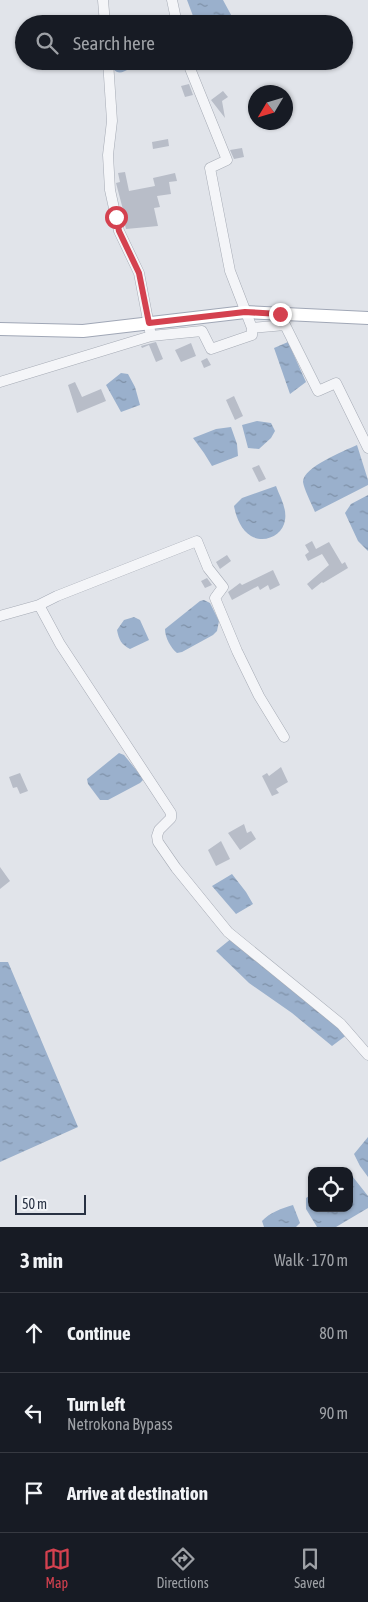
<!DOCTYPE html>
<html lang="en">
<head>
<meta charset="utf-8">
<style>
  body { margin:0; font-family:"Asap Condensed",sans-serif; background:#20242c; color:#f1f3f6 }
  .controls { position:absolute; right:15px; bottom:15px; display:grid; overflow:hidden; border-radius:10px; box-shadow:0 1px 4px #0004 }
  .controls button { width:45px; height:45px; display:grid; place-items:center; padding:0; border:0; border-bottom:1px solid #363941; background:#171b24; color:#f1f3f6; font:25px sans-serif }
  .compass { position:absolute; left:248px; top:85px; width:45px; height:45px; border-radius:50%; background:#171b24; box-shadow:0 1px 4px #0004; rotate:232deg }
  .scale { position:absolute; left:15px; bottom:12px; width:71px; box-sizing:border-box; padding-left:5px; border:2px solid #283143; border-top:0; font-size:14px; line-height:18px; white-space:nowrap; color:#283143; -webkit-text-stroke:4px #f1f3f7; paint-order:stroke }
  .stop { position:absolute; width:15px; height:15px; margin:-11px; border:4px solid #d4414f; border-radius:50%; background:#fff }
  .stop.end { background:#d4414f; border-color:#fff; box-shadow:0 1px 5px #0008 }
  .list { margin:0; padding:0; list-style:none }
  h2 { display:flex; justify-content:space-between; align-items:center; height:65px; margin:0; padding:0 20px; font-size:21px }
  h2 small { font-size:16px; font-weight:400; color:#9ea1a6 }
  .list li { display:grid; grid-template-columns:32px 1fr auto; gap:15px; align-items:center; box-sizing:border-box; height:80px; padding:0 20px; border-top:1px solid #363941 }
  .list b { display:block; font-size:19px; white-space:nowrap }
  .list p { margin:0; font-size:16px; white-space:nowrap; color:#9ea1a6 }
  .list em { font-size:16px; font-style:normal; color:#9ea1a6 }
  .icon { flex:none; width:28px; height:28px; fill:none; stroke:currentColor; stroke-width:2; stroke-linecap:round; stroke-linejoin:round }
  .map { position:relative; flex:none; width:368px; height:1227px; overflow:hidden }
  .search { position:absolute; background:#171b24; box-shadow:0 1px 4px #0004; left:15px; right:15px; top:15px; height:55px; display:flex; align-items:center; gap:12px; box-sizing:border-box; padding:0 18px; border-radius:28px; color:#9ea1a6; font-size:19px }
  .sheet { height:305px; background:#171b24 }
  nav { display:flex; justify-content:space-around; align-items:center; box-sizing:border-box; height:70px; border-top:1px solid #363941; background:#171b24; font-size:14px; color:#9ea1a6 }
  nav a { display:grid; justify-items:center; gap:2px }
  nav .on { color:#d4414f }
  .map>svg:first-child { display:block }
  .water { fill:url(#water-ripples) }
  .building { fill:#b8bdc8 }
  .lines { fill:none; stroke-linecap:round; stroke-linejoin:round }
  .minor-casing { stroke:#a6abb5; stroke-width:11 }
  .major-casing { stroke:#a0a7b6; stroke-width:14 }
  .minor { stroke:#f4f5f8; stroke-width:10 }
  .major { stroke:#fff; stroke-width:12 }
  .route { stroke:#d4414f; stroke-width:6 }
</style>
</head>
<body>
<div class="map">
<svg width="368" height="1227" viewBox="0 0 368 1227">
  <defs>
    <pattern id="water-ripples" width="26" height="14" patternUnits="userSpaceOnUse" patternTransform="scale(1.25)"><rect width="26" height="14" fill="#9ab0cc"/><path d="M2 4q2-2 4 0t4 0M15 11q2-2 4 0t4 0" fill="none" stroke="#7e90a7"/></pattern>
  </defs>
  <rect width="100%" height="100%" fill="#e1e4ea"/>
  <path class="water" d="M187 0H223L236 24H196Z
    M109 61H130V68C119 76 114 73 109 61Z
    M288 342 306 382 290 394 274 348Z
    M121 373 128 374 135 387 140 405 121 412 106 385Z
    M257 421 271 423 275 431 271 438 259 449 248 448 242 425Z
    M231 427 237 444 238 456 212 466 204 453 193 438 216 429Z
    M357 445 368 480V485L315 512C312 505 304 489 303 482 303 467 344 451 357 445Z
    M276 486C280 497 287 508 285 520 283 535 265 544 251 536 241 530 236 517 234 506L242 498Z
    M368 495V551L358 541 345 513 351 504Z
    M204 600 210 603 219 621 217 631 213 635 182 652 177 653C171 648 165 638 165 629L200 601Z
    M134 617 140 620 149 640 130 649C121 644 119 640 117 630L124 620Z
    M119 753 124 755 142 777 143 780 140 783 108 800H100L88 784 87 779Z
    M232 874 246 892 253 904 236 914 212 886Z
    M232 938 348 1034 332 1046 292 1013 249 983 216 951Z
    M0 962H8L78 1127 0 1162Z
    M368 1137V1177L360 1166 354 1154Z
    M349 1172 368 1196V1208L336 1227H317L306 1209V1198L312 1194V1208H349Z
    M293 1205 300 1223 296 1227H264L262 1221C269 1213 282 1208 293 1205Z"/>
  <path class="building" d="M189 84 193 95 185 97 181 86Z
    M223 91 228 97 222 101 225 118 211 100Z
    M168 139 169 146 153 149 152 142Z
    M242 148 244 157 234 159 230 150Z
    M125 172 129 191 155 186 153 178 175 173 177 181 169 182 171 194 157 196 160 207 154 208 158 226 126 229 124 221H126L116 183 120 182 118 173Z
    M156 342 163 359 156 362 149 345 142 348 141 346Z
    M191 343 196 356 181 362 175 350Z
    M207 358 211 365 204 368 201 361Z
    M75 382 82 397 101 389 106 401 77 413 68 385Z
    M234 396 243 416 235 420 226 400Z
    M259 465 266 479 259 482 252 468Z
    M312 541 316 549 329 542 342 564 345 562 348 568 323 583 322 582 312 590 307 584 329 565 322 554 308 561 305 555 309 552 305 545Z
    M227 555 231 561 220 569 216 562Z
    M273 570 280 585 270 590 268 585 260 590 258 586 232 600 228 592 240 583 242 585Z
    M207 578 212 585 205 588 201 581Z
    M281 767 288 782 276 789 279 793 272 796 262 776 267 773 269 776Z
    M20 773 28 791 20 794 17 787 13 788 9 777Z
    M244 824 247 833 251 831 256 839 240 850 228 833Z
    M221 841 230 859 216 866 208 850Z
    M0 867 10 881 0 889Z"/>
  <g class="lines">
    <defs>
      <path id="minor" d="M103 0 105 24
        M172 0 177 24
        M187 61 227 160 210 168 230 271 252 328 285 325 318 391 336 383 368 448
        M151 336 202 331 211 349 252 335V328
        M0 382 151 336 139 273 119 231 110 190 108 155 112 121 108 61
        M39 605 60 644 171 813V818L159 830 157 836 158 842 176 868 228 932 341 1024 368 1055
        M0 616 39 605 57 596 197 541 208 568 223 587 215 598 237 651 259 696 284 737"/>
      <path id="major" d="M0 329 83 331 245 312 368 318"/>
    </defs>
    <use href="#minor" class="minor-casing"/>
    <use href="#major" class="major-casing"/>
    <use href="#minor" class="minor"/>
    <use href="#major" class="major"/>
  </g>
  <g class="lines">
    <path class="route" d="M116 217 119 231 139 273 149 323 245 312 280 314"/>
  </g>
</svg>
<div class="controls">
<button><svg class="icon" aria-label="locate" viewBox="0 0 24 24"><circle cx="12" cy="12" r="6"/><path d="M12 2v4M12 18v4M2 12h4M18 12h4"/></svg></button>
</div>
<svg class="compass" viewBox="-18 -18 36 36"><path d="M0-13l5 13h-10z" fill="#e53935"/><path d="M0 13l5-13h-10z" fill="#9ea1a6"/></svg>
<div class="scale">50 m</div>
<div class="stop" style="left:116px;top:217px"></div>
<div class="stop end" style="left:280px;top:314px"></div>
<div class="search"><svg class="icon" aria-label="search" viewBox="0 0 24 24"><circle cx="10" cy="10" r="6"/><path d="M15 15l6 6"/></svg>Search here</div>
</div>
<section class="sheet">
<h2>3 min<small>Walk · 170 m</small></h2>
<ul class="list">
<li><svg class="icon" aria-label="ahead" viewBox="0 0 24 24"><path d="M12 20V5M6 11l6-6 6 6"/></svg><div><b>Continue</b></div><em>80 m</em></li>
<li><svg class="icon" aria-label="left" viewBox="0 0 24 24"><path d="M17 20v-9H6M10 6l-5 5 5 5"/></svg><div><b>Turn left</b><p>Netrokona Bypass</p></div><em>90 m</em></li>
<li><svg class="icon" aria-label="arrive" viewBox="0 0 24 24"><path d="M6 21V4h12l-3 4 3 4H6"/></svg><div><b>Arrive at destination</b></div></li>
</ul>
</section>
<nav>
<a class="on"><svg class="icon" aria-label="map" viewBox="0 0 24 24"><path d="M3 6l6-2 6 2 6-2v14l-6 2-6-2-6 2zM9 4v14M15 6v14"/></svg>Map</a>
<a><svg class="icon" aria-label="directions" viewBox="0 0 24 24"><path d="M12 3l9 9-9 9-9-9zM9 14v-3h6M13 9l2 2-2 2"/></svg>Directions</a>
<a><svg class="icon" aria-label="saved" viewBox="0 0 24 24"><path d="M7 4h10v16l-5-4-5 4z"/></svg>Saved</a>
</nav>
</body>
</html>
